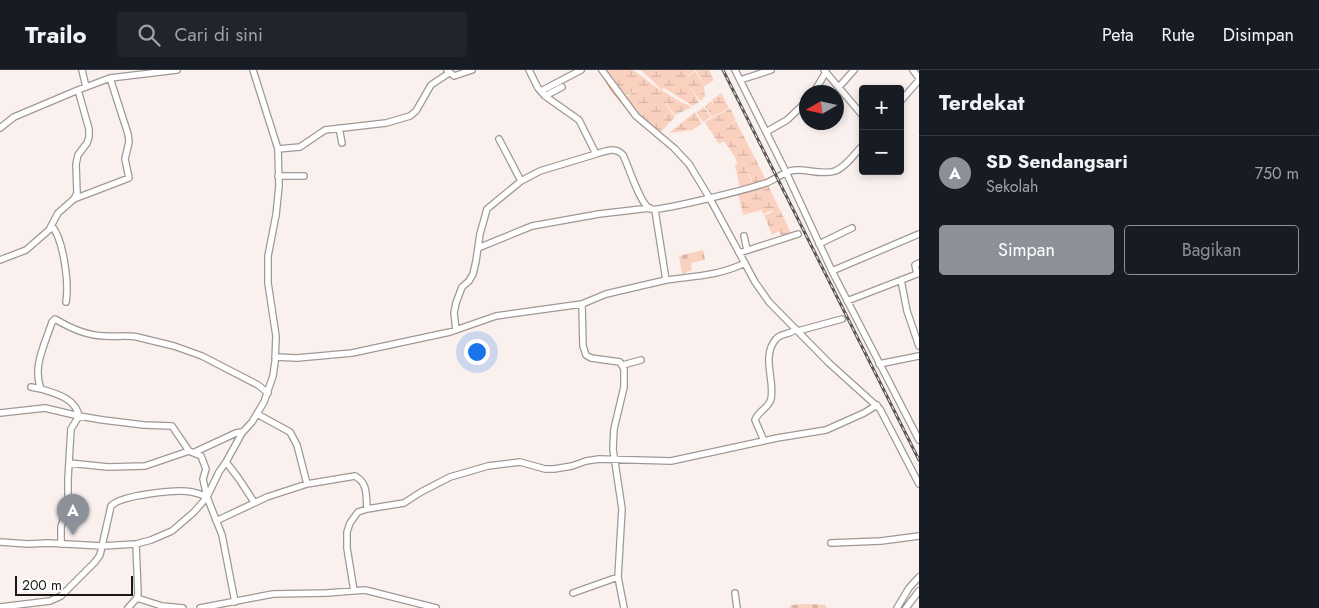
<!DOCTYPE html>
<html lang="id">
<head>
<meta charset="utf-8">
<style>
  body { margin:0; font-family:Jost,sans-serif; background:#20242c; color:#f1f3f6 }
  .controls { position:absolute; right:15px; top:15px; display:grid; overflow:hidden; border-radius:5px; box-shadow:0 2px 8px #0003 }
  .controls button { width:45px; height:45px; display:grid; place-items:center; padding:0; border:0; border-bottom:1px solid #363941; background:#171b24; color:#f1f3f6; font:25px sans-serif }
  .compass { position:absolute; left:799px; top:15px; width:45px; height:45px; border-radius:50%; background:#171b24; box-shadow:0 2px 8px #0003; rotate:261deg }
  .scale { position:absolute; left:15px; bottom:12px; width:118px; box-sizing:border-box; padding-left:5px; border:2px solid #1a1716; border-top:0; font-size:14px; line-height:18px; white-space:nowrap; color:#1a1716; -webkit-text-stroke:4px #fff; paint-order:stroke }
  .you { position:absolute; left:476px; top:281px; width:18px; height:18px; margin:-12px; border:4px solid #fff; border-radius:50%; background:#1a73e8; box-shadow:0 0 0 8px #1a73e833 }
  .badge { display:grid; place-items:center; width:32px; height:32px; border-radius:50%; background:#8c9099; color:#fff; font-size:16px; font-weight:700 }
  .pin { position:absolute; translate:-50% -41px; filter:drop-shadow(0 1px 2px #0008) }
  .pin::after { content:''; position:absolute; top:26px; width:18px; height:15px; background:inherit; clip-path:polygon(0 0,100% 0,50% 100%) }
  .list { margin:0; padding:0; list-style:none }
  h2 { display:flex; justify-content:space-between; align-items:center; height:65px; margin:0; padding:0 20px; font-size:21px }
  h2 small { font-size:16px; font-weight:400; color:#9ea1a6 }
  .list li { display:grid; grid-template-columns:32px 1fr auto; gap:15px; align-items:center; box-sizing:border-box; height:75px; padding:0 20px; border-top:1px solid #363941 }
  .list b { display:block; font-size:19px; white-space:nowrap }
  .list p { margin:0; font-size:16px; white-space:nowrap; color:#9ea1a6 }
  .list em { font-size:16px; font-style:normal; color:#9ea1a6 }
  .actions { display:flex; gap:10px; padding:15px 20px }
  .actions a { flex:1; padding:11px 0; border:1px solid #8c9099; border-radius:5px; text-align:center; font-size:18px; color:#8c9099 }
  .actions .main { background:#8c9099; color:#fff }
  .icon { flex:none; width:28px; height:28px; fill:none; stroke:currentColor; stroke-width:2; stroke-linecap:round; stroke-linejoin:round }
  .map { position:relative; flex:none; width:919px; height:538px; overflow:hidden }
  header { display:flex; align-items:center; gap:30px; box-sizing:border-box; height:70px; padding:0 25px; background:#171b24; border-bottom:1px solid #363941 }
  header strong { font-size:24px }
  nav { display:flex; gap:28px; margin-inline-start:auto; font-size:18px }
  .search { width:350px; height:45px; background:#20242c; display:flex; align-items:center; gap:12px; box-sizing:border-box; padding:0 18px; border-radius:5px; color:#9ea1a6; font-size:19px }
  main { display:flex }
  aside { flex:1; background:#171b24 }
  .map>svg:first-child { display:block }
  .wetland { fill:url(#wetland-marsh) }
  .cemetery { fill:url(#cemetery-stones) }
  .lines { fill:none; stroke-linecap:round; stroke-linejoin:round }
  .stream { stroke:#e59069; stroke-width:1 }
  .minor-casing { stroke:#9f9894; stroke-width:8 }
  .minor { stroke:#fff; stroke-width:5.5 }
  .rail-casing { stroke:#5a5654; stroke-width:3 }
  .rail { stroke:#fff; stroke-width:1; stroke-dasharray:4; stroke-linecap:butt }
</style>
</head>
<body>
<header>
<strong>Trailo</strong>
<div class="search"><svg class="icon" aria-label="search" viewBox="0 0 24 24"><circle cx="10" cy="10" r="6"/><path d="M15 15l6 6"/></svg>Cari di sini</div>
<nav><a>Peta</a><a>Rute</a><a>Disimpan</a></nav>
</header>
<main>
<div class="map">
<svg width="919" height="538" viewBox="0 0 919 538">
  <defs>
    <pattern id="wetland-marsh" width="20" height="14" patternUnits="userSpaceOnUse" patternTransform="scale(1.25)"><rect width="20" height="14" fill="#fad1bf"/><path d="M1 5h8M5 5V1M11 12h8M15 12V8" fill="none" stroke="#d6b3a3"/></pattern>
    <pattern id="cemetery-stones" width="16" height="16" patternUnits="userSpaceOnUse" patternTransform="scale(1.25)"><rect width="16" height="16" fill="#fad1bf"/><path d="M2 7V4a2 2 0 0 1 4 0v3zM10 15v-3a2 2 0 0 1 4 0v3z" fill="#d6b3a3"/></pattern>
  </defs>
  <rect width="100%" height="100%" fill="#faf1ee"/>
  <path class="wetland" d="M604 0H633L656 17 681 32 692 37 675 45 666 34 668 31 665 34 675 47 659 64 644 53 625 28 637 18 624 27Z
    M641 0H695L688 6 683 1 688 7 695 1 704 15 705 27 700 31 689 15 699 32 693 36 664 18 662 20Z
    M696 0H709L714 10 705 16Z
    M721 23 729 38 712 47 705 36 711 31 714 35 712 30Z
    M704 37 711 47 703 52 696 42Z
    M730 38 736 50 721 60 736 51 766 110 754 115 742 90 753 115 740 118 735 95 737 94 735 87 724 71 719 74 705 52Z
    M695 42 702 54 692 60 669 63Z
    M768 115 791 163 782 167 779 161 772 165 764 145 771 143 773 140 763 144 761 140 743 145 738 124Z"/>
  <path class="cemetery" d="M703 180 705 190 691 193 692 200 682 204 679 186Z
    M805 534 826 535V538H790V535Z"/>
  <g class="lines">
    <path class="stream" d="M599 0 611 20 633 47 671 79 686 96 696 112
      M901 538 903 533"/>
    <defs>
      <path id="minor" d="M82 0 86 17
        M447 0 454 6 472 0
        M529 0 538 18 545 26 579 50 596 84C606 81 615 76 623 85 629 97 640 134 650 139 659 142 752 118 766 113 774 110 781 104 790 101 804 97 820 106 835 101 846 97 855 83 863 75
        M602 0 636 46 674 78 689 94 709 127 755 212 769 232 829 293 880 339 919 414
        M735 0 786 102 832 201 919 370
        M824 0 863 46
        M913 0 919 8
        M740 10 771 0
        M839 17 854 0
        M541 21 581 0
        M814 22 826 2
        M545 26 562 17
        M900 32 919 10
        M0 58 14 47 78 20
        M339 58 342 73
        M766 62 787 50 806 32
        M499 69 521 111
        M278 79 300 77 325 60 386 53 410 46 416 41 431 15 449 3
        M278 106H304
        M74 129 129 108 125 89 129 72 128 64 110 8
        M52 156C64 171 69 214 66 232
        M744 166 747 180
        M819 174 852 158
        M478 178 532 156 599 144 650 138
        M739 183 798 164
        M0 190 26 180 49 160 58 143 74 129 77 123 76 94 78 85 87 73 89 67V59L78 20 110 8 177 0
        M832 201 919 164
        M666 210C695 206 718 206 745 193
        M901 210 907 241 919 276
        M847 231 917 204 915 195 919 193
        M582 234 583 276 586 285 591 288 620 292 624 299V317L614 359 613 379 622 439 618 507 624 538
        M456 260 454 243 456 233 462 217 469 211 473 204 476 191 480 164 487 139 521 111 540 101 596 84
        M798 261 842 249
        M275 287 297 288 352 283 450 262 496 246 582 234 606 224 666 210 655 140
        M879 294 919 286
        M623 295 641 290
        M31 317 41 319
        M0 343 45 338 79 346 103 350 144 355 172 356 189 381 201 386 206 399 203 409 207 427 222 465 235 532
        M257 344 290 362 297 375 307 414 355 406C368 413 366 425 367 439
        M79 346C75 328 57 324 41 319 32 297 45 274 52 252L55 249C70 258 87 266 105 266 116 267 126 265 137 267L174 276 202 286 258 315 268 323
        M764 371 755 350C758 341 769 338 771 329 775 310 761 286 776 269 781 263 790 265 796 259
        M195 382 236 363 242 362
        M226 392 239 409 254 432
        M69 393 108 397 145 396 189 381
        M216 451 267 427 307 414
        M0 472 28 474 48 473 102 476 136 474 151 470 172 461 194 442 207 427 219 402 226 392 242 363 252 352 264 332 273 306 275 292 276 266 268 213V186L276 145 279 116 278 79 253 0
        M831 473 881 471 919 466
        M61 474V457L68 435V409L71 359 79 346
        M354 521 347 478V462L350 453 358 442 367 439 404 433 421 422 450 407 488 396 520 392 545 399H554L572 396 586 391 599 389 671 391 777 368 826 360 864 343 877 335
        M573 523 618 507
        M735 523 737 538
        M137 528 162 536 183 538
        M0 537 50 531 61 526 95 492 100 485 111 436C121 425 177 419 192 422 197 423 203 425 207 427
        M128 538 137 528 138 523 136 474
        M200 538 273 524 327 523 365 520 436 538
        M897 538 909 518 919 507
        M906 538 919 521"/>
    </defs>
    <use href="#minor" class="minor-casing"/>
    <use href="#minor" class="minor"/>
    <defs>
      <path id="rail" d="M723 0 919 390"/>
    </defs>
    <use href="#rail" class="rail-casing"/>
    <use href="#rail" class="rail"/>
  </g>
</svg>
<div class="controls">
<button>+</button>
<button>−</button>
</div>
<svg class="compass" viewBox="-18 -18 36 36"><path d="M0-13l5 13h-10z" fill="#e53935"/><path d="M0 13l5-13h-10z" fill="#9ea1a6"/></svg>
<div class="scale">200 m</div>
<div class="you"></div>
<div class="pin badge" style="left:73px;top:465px">A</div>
</div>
<aside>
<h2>Terdekat<small></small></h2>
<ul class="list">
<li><span class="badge">A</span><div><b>SD Sendangsari</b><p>Sekolah</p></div><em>750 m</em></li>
</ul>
<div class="actions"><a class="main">Simpan</a><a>Bagikan</a></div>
</aside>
</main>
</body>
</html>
